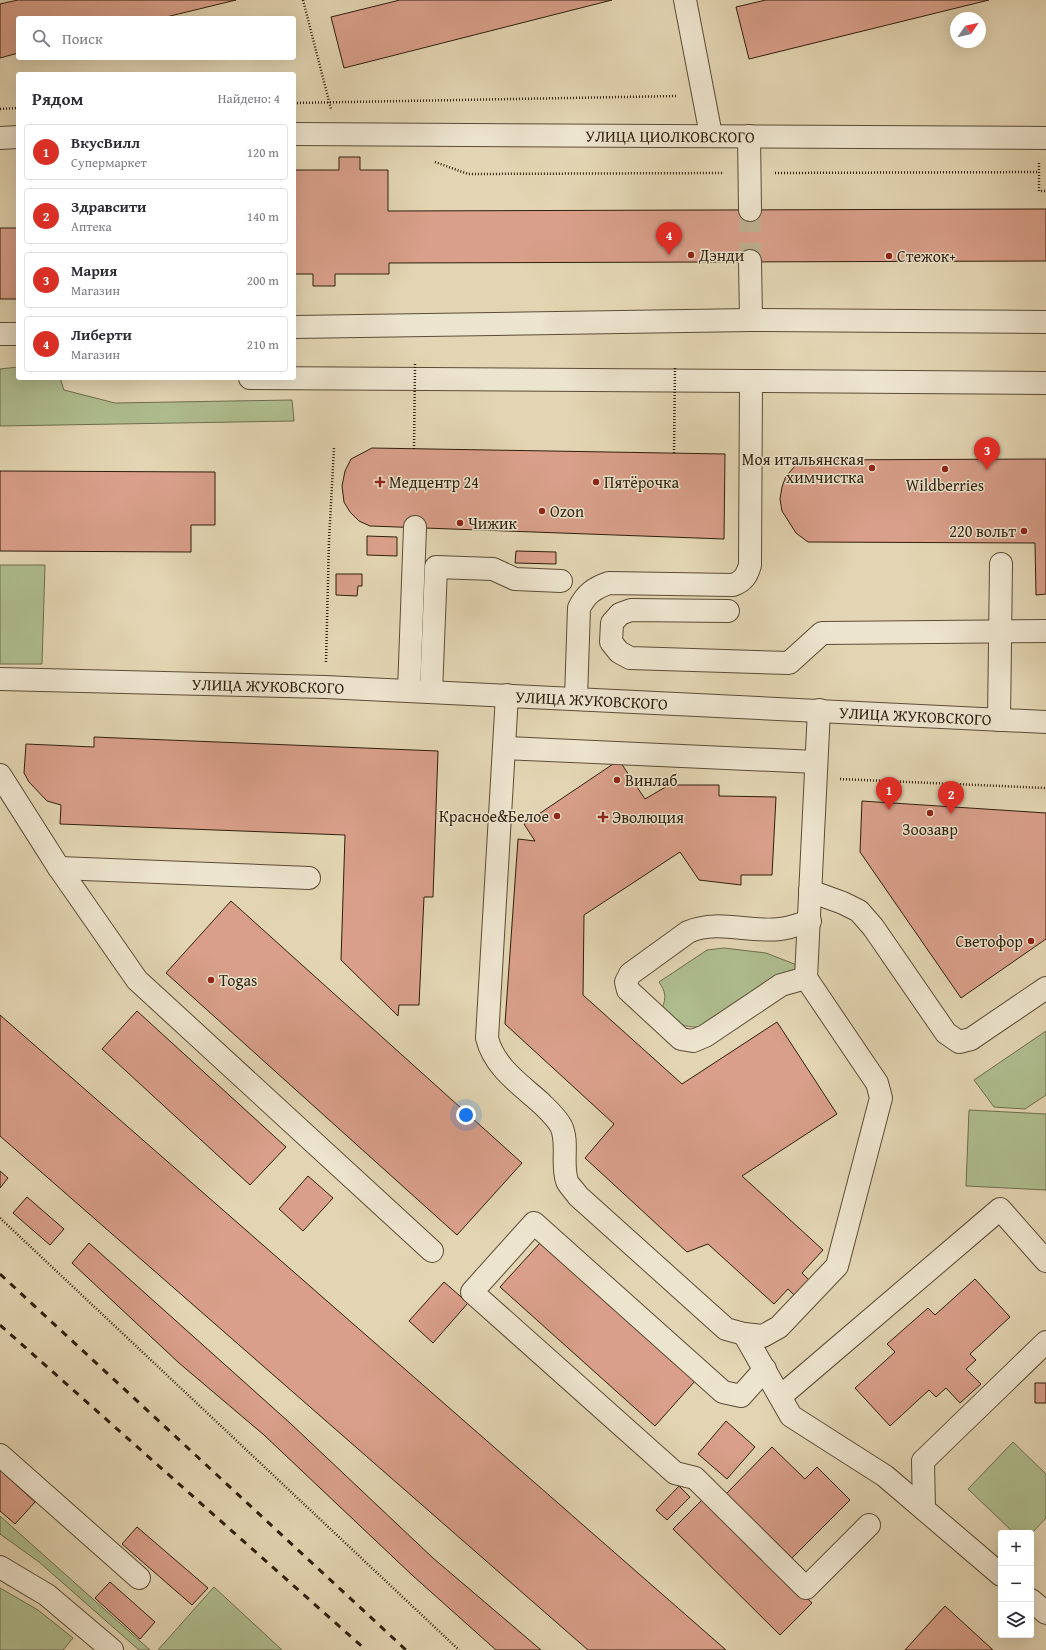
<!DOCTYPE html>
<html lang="ru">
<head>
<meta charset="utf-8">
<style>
  body { margin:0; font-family:"Gentium Book Plus",serif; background:#f7f7f7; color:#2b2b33 }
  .controls { position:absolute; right:12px; bottom:12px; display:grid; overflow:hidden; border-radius:4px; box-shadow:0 4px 16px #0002 }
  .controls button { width:36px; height:36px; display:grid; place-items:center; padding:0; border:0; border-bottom:1px solid #e1e1e2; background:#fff; color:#2b2b33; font:20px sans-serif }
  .compass { position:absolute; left:950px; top:12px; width:36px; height:36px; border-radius:50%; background:#fff; box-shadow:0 4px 16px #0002; rotate:56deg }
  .you { position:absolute; left:466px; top:1115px; width:14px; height:14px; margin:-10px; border:3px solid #fff; border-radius:50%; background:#1a73e8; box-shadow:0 0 0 6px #1a73e833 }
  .badge { display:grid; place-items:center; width:26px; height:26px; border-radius:50%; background:#d93025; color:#fff; font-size:13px; font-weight:700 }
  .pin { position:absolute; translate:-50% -33px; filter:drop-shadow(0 1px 2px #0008) }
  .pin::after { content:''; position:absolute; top:21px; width:14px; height:12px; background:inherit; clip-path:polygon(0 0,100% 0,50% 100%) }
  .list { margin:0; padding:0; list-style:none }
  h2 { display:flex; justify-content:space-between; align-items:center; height:52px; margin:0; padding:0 16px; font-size:17px }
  h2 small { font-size:13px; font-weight:400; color:#7c7c81 }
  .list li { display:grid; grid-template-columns:26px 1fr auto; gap:12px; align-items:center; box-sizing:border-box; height:56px; margin:0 8px 8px; padding:0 8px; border:1px solid #e1e1e2; border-radius:4px }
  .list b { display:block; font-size:15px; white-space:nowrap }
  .list p { margin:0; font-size:13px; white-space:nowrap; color:#7c7c81 }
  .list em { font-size:13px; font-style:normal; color:#7c7c81 }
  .icon { flex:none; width:22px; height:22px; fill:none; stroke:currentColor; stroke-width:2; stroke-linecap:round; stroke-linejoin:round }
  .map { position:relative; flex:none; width:1046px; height:1650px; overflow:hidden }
  .search { position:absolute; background:#fff; box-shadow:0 4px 16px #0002; left:16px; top:16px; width:280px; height:44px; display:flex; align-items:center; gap:10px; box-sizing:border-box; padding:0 14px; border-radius:4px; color:#7c7c81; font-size:15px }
  .panel { position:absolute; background:#fff; box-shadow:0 4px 16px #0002; left:16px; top:72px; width:280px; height:308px; border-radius:4px }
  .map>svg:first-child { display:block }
  .green { fill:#afbe90; stroke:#6e6e4e }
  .building { fill:#d99f8a; stroke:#2e1f0c }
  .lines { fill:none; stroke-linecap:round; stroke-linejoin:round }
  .minor-tunnel { stroke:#bfb192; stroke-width:22; stroke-dasharray:22 11; stroke-linecap:butt }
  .minor-casing { stroke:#5b4c36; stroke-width:24 }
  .path { stroke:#2e1f0c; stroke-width:2.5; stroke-dasharray:1 2; stroke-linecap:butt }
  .minor { stroke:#ede4ce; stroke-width:22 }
  .rail { stroke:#2e1f0c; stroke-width:3; stroke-dasharray:7 7; stroke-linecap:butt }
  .path-bridge { stroke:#2e1f0c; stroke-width:2.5; stroke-dasharray:1 2; stroke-linecap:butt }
  .poi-dot { fill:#8f2418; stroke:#ede4ce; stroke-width:1.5 }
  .labels { text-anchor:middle; stroke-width:3; stroke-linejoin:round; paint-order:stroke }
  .street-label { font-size:16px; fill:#2e1f0c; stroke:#ede4ce }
  .poi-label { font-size:16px; fill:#2e1f0c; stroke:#ede4ce; text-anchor:start }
</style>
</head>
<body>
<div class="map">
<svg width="1046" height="1650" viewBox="0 0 1046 1650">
  <rect width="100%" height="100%" fill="#e3d5b3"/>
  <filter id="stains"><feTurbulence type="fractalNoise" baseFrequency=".005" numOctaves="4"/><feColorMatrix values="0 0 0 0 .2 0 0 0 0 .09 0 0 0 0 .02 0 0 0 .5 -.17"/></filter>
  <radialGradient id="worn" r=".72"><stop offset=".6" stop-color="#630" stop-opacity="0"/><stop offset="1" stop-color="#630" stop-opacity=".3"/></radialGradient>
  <path class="green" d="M18 367V378H60L64 390 115 403 292 400 294 421 0 426V369Z
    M0 565H45L42 664H0Z
    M724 948 766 953 802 967 765 983 698 1027C678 1027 675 1021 662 1008 667 997 665 991 659 982L707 950Z
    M1046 1031V1095L1025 1109 994 1107 974 1080Z
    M969 1110 1046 1114V1190L966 1186Z
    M1013 1442 1046 1474V1518L1031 1534 1014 1533 968 1489Z
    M0 1516 150 1650H139L39 1562 0 1534Z
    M214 1587 282 1650H158Z
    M0 1588 38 1610 73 1638 63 1650H0Z"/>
  <path class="building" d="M18 0H236L162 18H18V53L0 58V4Z
    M400 0H612L344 68 331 17Z
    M766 0H989L749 59 736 7Z
    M339 157H360V170H388V211L1046 209V261L389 263V274H335V286H313V274H294V170H339Z
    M0 228H18V299H0Z
    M372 448 725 454 724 539 370 526 359 521 350 512 344 502 342 486 345 471 351 459Z
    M1046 459V594L1036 595 1035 543 808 542 796 533 782 511 780 499 782 487 786 476 796 465 807 460Z
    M0 471 215 472V525H191V552L0 551Z
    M367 536 397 537V556L367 555Z
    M516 551 556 552V564L515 563Z
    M336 574H362V586H358L357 596 336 595Z
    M94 737 438 751 433 897H424L419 1005H399L398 1016 341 960 345 835 60 824 61 805 47 801 29 782 24 773 26 744 94 747Z
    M619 760 645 799 669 785H719V796L776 797 772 875H741V885L699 880 680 852 584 915 583 995 682 1084 777 1022 837 1114 742 1176 823 1250 802 1273 810 1281 796 1297 788 1289 774 1304 708 1244 687 1252 585 1158 614 1124 505 1024 518 839 535 841 524 824Z
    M862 801 1046 813V939L961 998 860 852Z
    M231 901 522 1163 457 1235 166 973Z
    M137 1011 286 1147 250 1185 102 1049Z
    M0 1015 726 1650H588L0 1136Z
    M0 1171 8 1178 0 1188Z
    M308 1176 333 1198 303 1231 279 1209Z
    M27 1197 64 1229 50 1245 13 1213Z
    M89 1243 290 1423 433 1558 541 1650H496L412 1575 264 1435 179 1363 72 1263Z
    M540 1243 695 1381 655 1426 500 1287Z
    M975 1279 1010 1317 970 1354 976 1360 966 1369 981 1384 960 1403 946 1388 936 1397 929 1390 890 1426 855 1388 895 1352 887 1344 928 1308 935 1315Z
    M444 1282 468 1303 433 1343 409 1321Z
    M1035 1383H1046V1403H1035Z
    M726 1421 755 1447 727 1479 698 1454Z
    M772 1447 805 1479 817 1467 850 1500 790 1560 725 1495Z
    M0 1470 35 1502 15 1524 0 1511Z
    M679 1486 690 1497 667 1520 656 1510Z
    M705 1497 812 1603 780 1635 673 1529Z
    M137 1527 208 1588 192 1605 122 1544Z
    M110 1582 155 1622 140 1639 95 1598Z
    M945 1606 993 1650H905Z"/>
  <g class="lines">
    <path class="minor-tunnel" d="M750 210V261"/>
    <defs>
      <g id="minor">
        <path d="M685 0 711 135"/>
        <path id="s1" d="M294 134 1046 138"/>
        <path d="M749 136 750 210"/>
        <path d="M0 138 18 137"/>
        <path d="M750 261 751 320"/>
        <path d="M294 327 751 320 1046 322"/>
        <path d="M0 334H18"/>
        <path d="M250 378 751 381 750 565C747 575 744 581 733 585L609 583C594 588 586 594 579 608L576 698"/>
        <path d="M751 381 1046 383"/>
        <path d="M728 611 631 610 620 614 612 623 611 642 619 652 630 658 789 663 822 633 1046 631"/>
        <path id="s2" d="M0 679 325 687 1046 722"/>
        <path d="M409 691 415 527"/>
        <path d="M431 692 436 567 493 569 515 579 561 581"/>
        <path d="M507 695 487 1038C494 1067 520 1084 541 1103 548 1110 556 1117 561 1126 569 1142 561 1163 567 1181 569 1186 575 1191 578 1196L726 1329 744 1334 763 1336 779 1327 837 1266 881 1098 877 1083 806 978 819 710"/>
        <path d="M999 720 1001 564"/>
        <path d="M505 748 816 762"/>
        <path d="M0 775 59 868 137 980 432 1251"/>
        <path d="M59 868 309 878"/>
        <path d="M810 891 843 903 859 911 873 927 946 1033 959 1042 971 1039 1046 988"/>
        <path d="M806 978 781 985 705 1036 693 1041 681 1039 628 990 626 982 630 974 688 932C718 919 749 933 780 929 790 928 800 924 810 921"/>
        <path d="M744 1334 791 1416 885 1476 1001 1575"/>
        <path d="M765 1369 741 1396 723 1392 534 1223 472 1292 675 1473 695 1478 806 1588 869 1525"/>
        <path d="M781 1396 1000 1209 1046 1261"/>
        <path d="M0 1455 139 1578"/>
        <path d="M924 1509 923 1461 1046 1342"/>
        <path d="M0 1567 47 1595 112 1650"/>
        <path d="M1031 1600 1046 1613"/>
      </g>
    </defs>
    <use href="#minor" class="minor-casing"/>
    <path class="path" d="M303 0 331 109
      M294 103 677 96
      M0 109 18 108
      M435 162 468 174 724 173
      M1039 163V191H1046
      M775 173 1039 172
      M326 662 329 541 334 448
      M840 779 1046 788
      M0 1218 459 1650"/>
    <use href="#minor" class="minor"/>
    <path class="rail" d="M0 1274 406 1650
      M0 1325 366 1650"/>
    <path class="path-bridge" d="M414 449 415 364
      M674 453 675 367"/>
  </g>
  <g class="poi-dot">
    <circle cx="691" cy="255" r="4"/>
    <circle cx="889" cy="256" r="4"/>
    <circle cx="872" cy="468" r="4"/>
    <circle cx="945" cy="469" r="4"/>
    <path d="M378 476h4v4h4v4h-4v4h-4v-4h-4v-4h4z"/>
    <circle cx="596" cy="482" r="4"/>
    <circle cx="542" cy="511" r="4"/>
    <circle cx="460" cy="523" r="4"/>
    <circle cx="1024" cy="531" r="4"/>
    <circle cx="617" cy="780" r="4"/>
    <circle cx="930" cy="813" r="4"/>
    <circle cx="557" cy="816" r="4"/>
    <path d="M601 811h4v4h4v4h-4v4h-4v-4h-4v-4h4z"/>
    <circle cx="1031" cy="941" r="4"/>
    <circle cx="211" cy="980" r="4"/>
  </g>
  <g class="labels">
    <g class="street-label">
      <text dy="6" stroke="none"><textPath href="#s1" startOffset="376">УЛИЦА ЦИОЛКОВСКОГО</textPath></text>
      <text dy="6" stroke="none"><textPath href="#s2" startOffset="268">УЛИЦА ЖУКОВСКОГО</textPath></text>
      <text dy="6" stroke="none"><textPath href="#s2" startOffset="592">УЛИЦА ЖУКОВСКОГО</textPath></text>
      <text dy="6" stroke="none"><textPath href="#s2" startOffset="916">УЛИЦА ЖУКОВСКОГО</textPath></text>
    </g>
    <g class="poi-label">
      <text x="699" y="261">Дэнди</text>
      <text x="897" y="262">Стежок+</text>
      <text x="864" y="465" text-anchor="end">Моя итальянская<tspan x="864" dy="18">химчистка</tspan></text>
      <text x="389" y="488">Медцентр 24</text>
      <text x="604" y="488">Пятёрочка</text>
      <text x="945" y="491" text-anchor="middle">Wildberries</text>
      <text x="550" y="517">Ozon</text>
      <text x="468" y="529">Чижик</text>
      <text x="1016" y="537" text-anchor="end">220 вольт</text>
      <text x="625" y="786">Винлаб</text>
      <text x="549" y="822" text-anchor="end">Красное&amp;Белое</text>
      <text x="612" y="823">Эволюция</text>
      <text x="930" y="835" text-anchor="middle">Зоозавр</text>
      <text x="1023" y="947" text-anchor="end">Светофор</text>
      <text x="219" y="986">Togas</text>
    </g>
  </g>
  <rect width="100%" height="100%" filter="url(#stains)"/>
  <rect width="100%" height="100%" fill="url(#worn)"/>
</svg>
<div class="controls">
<button>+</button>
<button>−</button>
<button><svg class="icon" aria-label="layers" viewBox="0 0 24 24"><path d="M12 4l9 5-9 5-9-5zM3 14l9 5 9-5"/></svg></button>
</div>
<svg class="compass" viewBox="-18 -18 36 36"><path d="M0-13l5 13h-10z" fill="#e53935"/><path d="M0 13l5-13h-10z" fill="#7c7c81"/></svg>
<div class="you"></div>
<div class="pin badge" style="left:889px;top:810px">1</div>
<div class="pin badge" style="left:951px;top:814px">2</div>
<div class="pin badge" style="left:987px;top:470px">3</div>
<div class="pin badge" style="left:669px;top:255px">4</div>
<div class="search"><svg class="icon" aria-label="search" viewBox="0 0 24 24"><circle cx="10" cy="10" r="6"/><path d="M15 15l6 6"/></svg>Поиск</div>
<section class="panel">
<h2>Рядом<small>Найдено: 4</small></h2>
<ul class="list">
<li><span class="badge">1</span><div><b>ВкусВилл</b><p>Супермаркет</p></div><em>120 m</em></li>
<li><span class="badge">2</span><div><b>Здравсити</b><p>Аптека</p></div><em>140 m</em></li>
<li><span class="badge">3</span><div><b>Мария</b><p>Магазин</p></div><em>200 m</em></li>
<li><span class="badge">4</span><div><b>Либерти</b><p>Магазин</p></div><em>210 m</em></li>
</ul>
</section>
</div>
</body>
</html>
